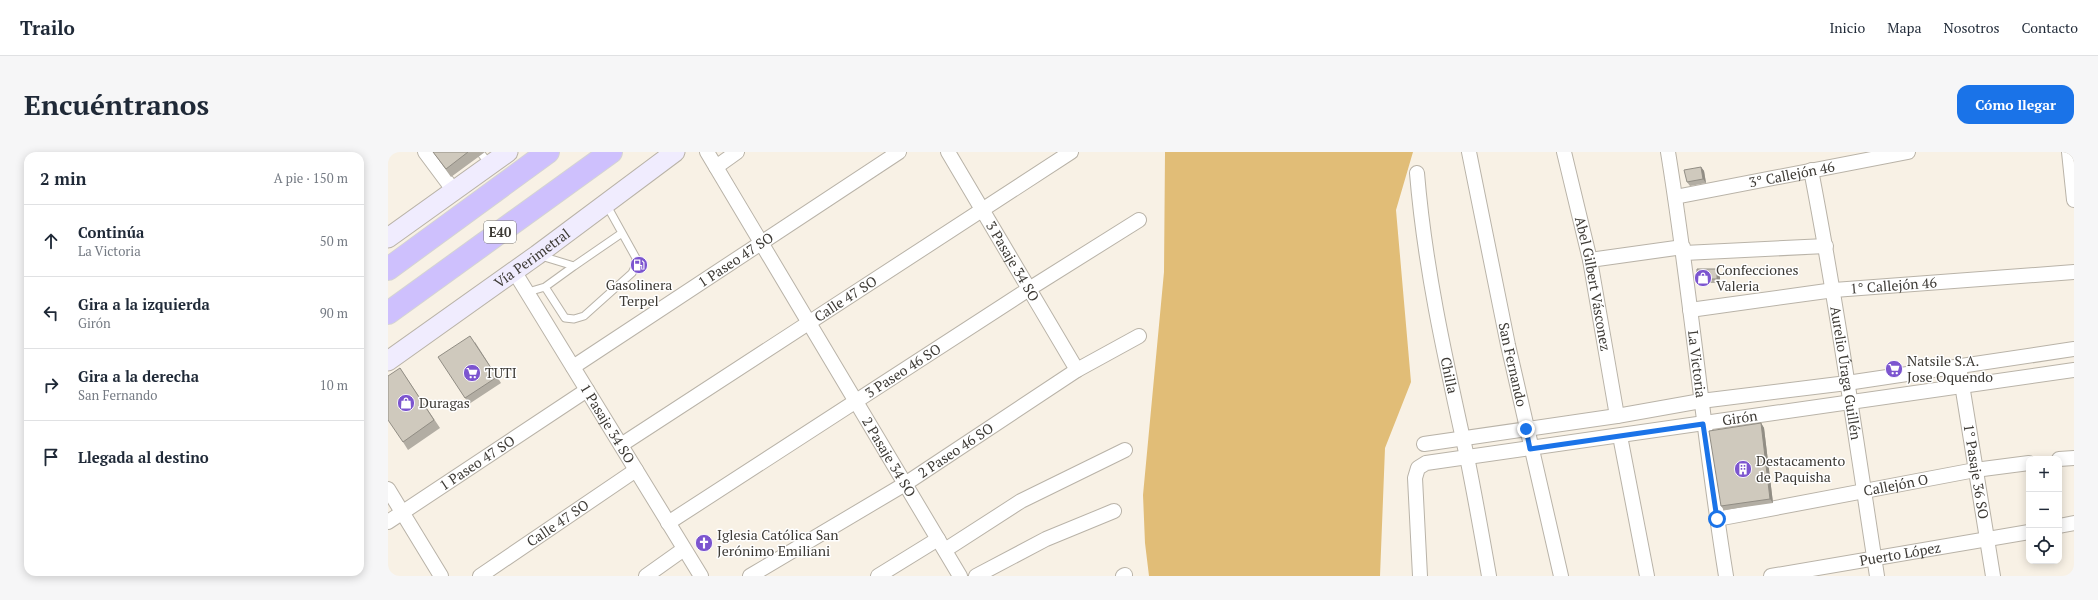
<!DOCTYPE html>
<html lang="es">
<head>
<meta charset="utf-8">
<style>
  body { margin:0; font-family:"PT Serif",serif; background:#f6f6f7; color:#1f2937 }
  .controls { position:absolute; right:12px; bottom:12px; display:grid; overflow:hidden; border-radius:8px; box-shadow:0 2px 10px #0003 }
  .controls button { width:36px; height:36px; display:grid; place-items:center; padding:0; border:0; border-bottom:1px solid #e0e1e3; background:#fff; color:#1f2937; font:20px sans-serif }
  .stop { position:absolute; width:12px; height:12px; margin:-9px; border:3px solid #1a73e8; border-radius:50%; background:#fff }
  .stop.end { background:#1a73e8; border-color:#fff; box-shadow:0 1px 4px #0008 }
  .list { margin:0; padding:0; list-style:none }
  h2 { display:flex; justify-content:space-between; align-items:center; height:52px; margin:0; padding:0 16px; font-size:17px }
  h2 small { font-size:13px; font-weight:400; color:#747a83 }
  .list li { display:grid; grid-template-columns:26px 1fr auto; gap:12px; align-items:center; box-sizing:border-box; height:72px; padding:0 16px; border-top:1px solid #e0e1e3 }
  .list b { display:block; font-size:15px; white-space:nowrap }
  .list p { margin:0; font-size:13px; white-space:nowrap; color:#747a83 }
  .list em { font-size:13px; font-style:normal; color:#747a83 }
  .icon { flex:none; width:22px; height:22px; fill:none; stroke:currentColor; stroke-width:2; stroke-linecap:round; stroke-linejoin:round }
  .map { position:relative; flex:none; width:1686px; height:424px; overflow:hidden; border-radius:12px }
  header { display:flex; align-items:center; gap:24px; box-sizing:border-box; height:56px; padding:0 20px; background:#fff; border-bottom:1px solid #e0e1e3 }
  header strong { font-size:19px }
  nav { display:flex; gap:22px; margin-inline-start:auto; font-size:14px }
  .intro { display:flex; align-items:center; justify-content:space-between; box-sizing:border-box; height:96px; padding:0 24px }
  h1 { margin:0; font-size:28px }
  .button { padding:10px 18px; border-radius:12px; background:#1a73e8; color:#fff; font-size:14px; font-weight:700 }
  main { display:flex; gap:24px; padding:0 24px }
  aside { flex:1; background:#fff; border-radius:12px; box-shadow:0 2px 10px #0003 }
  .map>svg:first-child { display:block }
  .water { fill:#e1bd77 }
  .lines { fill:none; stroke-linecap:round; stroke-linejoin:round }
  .lane-casing { stroke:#b9b3a8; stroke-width:9 }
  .street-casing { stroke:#b9b3a8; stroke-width:16 }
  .secondary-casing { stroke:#b9b3a8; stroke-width:21 }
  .highway-casing { stroke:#d4d4d3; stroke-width:24 }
  .lane { stroke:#fff; stroke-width:7 }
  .street { stroke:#fff; stroke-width:14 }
  .secondary { stroke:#f0ecfe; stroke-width:19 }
  .highway { stroke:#cec0fd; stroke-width:22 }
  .wall { fill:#b2ada3 }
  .shaded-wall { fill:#918d84 }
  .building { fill:#cfc9bd; stroke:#918d84 }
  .route { stroke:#1a73e8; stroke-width:5 }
  .labels { text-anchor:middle; stroke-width:3; stroke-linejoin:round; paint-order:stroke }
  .shield { fill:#fff; stroke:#777572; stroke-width:1 }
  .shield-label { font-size:13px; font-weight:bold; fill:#3d3a35 }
  .street-label { font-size:14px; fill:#3d3a35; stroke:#fff }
  .poi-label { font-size:14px; fill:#3d3a35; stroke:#fff; text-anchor:start }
</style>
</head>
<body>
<header>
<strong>Trailo</strong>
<nav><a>Inicio</a><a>Mapa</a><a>Nosotros</a><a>Contacto</a></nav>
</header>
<div class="intro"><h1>Encuéntranos</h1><a class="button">Cómo llegar</a></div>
<main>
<aside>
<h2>2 min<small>A pie · 150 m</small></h2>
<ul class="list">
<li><svg class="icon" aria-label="ahead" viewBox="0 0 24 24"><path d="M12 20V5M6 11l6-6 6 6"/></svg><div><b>Continúa</b><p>La Victoria</p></div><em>50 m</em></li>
<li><svg class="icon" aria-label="left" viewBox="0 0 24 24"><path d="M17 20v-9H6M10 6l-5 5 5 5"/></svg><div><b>Gira a la izquierda</b><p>Girón</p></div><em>90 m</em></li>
<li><svg class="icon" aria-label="right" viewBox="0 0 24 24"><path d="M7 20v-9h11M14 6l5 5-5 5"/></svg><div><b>Gira a la derecha</b><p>San Fernando</p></div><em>10 m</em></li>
<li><svg class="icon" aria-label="arrive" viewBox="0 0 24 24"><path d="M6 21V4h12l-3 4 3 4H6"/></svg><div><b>Llegada al destino</b></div></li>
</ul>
</aside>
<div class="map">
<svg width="1686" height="424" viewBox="0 0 1686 424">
  <rect width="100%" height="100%" fill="#f8f1e5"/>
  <path class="water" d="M777 0H1025L1008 58 1023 230 997 296 992 424H761L757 391 755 343 776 120Z"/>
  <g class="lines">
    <defs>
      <path id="lane" d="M92 0 102 13
        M153 104 186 114 234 81
        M157 135 186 114
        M140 140 157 135 177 166 186 167 196 164 244 121 248 113V106L218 52"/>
      <g id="street">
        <path d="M37 0 66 39"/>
        <path id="s1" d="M319 0 572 424"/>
        <path id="s2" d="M560 0 689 218"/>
        <path id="s3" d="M1081 0 1120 193 1173 424"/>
        <path id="s4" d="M1176 0 1202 108 1229 264"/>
        <path id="s5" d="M1280 0C1303 141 1315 283 1338 424"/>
        <path d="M1681 0 1686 48"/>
        <path d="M328 15 349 0"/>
        <path id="s6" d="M1423 18C1449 153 1468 288 1489 424"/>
        <path id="s7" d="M1029 21C1037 118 1058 210 1079 305 1087 344 1094 384 1101 424"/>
        <path id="s8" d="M1287 45 1520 0"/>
        <path d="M1296 101 1438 94"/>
        <path d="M1202 108 1295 95"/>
        <path id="s9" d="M126 119 313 424"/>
        <path id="s10" d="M1302 158 1446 138 1686 120"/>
        <path id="s11" d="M1571 214 1605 424"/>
        <path id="s12" d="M185 215 511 0"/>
        <path d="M1232 284 1259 424"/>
        <path d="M1036 292 1229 264 1313 249 1459 231 1686 197"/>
        <path id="s13" d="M233 293 683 0"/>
        <path d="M1671 307 1686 306"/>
        <path d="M0 337 53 424"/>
        <path id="s14" d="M1329 367 1587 318 1641 311"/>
        <path id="s15" d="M0 370 199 238"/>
        <path id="s16" d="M280 371 641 137 751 68"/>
        <path d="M1671 374 1686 371"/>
        <path d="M557 398 633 349 737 298"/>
        <path id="s17" d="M92 424 248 318"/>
        <path d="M258 424 296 397"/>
        <path id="s18" d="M362 424 517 332 689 218 751 184"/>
        <path d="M490 424 550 387"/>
        <path d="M588 424 658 387 726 359"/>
        <path d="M735 424 737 423"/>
        <path id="s19" d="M1032 424 1027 326 1030 316 1038 311 1686 218"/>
        <path id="s20" d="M1383 424 1641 380"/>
      </g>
      <g id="secondary">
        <path d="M0 86 120 0"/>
        <path id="s21" d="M0 209 149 103 287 0"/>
      </g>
      <path id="highway" d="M0 117 160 0
        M0 161 223 0"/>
    </defs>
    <use href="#lane" class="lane-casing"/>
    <use href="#street" class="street-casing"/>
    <use href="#secondary" class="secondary-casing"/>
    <use href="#highway" class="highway-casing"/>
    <use href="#lane" class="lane"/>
    <use href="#street" class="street"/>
    <use href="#secondary" class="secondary"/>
    <use href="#highway" class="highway"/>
  </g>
  <path class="wall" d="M45 0H97L63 25Z
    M1313 15 1316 19 1318 31 1302 34 1299 30Z
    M1329 117 1332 121V131H1312L1309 127Z
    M87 190 113 231 81 252 77 246Z
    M12 216 52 276 20 298 15 290Z
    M1373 271 1376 276 1385 351 1336 358 1333 354Z"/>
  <path class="shaded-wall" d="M1313 15 1316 19 1318 31 1315 27Z
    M1329 117 1332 121V131L1329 127Z
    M1373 271 1376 276 1385 351 1382 347Z"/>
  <path class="building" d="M45 0H80L58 17Z
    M1313 15 1315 27 1299 30 1296 18Z
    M1309 117H1329V127H1309Z
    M82 184 109 225 77 246 50 205Z
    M12 216 46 268 15 290 0 268V224Z
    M1373 271 1382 347 1333 354 1321 279Z"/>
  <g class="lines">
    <path class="route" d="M1138 277 1142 297 1315 272 1329 367"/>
  </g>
  <defs>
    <symbol id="fuel-disc" viewBox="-11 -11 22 22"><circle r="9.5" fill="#7c55cf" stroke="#fff"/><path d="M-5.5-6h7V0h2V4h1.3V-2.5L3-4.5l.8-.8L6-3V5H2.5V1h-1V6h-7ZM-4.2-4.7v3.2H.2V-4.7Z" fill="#fff"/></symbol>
    <symbol id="shop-disc" viewBox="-11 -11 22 22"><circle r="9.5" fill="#7c55cf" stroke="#fff"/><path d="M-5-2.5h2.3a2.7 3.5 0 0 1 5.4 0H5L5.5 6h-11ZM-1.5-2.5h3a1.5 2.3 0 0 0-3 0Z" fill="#fff"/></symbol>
    <symbol id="supermarket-disc" viewBox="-11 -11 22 22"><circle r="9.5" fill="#7c55cf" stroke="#fff"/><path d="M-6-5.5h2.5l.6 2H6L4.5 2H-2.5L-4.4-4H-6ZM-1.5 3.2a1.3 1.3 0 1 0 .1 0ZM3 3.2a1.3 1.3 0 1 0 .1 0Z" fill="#fff"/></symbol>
    <symbol id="building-disc" viewBox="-11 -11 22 22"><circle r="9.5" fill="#7c55cf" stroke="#fff"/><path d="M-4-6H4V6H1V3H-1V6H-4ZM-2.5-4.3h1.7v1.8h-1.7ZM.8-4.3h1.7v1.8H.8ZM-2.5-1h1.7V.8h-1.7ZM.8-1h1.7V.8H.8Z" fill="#fff"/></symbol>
    <symbol id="church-disc" viewBox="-11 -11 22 22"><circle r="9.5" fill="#7c55cf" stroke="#fff"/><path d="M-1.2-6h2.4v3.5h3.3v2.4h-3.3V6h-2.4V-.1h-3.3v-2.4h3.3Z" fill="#fff"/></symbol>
  </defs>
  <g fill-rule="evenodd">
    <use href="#fuel-disc" x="241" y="103" width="20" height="20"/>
    <use href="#shop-disc" x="1305" y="116" width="20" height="20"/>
    <use href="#supermarket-disc" x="1496" y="207" width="20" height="20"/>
    <use href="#supermarket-disc" x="74" y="211" width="20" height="20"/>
    <use href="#shop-disc" x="8" y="241" width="20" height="20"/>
    <use href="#building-disc" x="1345" y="307" width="20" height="20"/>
    <use href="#church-disc" x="306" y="381" width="20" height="20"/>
  </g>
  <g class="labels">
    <rect class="shield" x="96" y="69" width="32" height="22" rx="3"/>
    <g class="shield-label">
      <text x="112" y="85">E40</text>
    </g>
    <g class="street-label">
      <text dy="5" stroke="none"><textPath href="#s8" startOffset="119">3° Callejón 46</textPath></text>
      <text dy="5" stroke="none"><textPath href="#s21" startOffset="177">Vía Perimetral</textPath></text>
      <text dy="5" stroke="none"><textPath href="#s12" startOffset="195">1 Paseo 47 SO</textPath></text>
      <text dy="5" stroke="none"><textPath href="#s2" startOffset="127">3 Pasaje 34 SO</textPath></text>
      <text dy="5" stroke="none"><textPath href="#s4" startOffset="135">Abel Gilbert Vásconez</textPath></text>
      <text dy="5" stroke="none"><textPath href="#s10" startOffset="205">1° Callejón 46</textPath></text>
      <text dy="5" stroke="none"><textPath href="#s13" startOffset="268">Calle 47 SO</textPath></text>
      <text dy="5" stroke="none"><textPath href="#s5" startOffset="214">La Victoria</textPath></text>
      <text dy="5" stroke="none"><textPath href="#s3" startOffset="217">San Fernando</textPath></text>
      <text dy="5" stroke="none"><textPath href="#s16" startOffset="280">3 Paseo 46 SO</textPath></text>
      <text dy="5" stroke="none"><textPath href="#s6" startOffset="206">Aurelio Úraga Guillén</textPath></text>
      <text dy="5" stroke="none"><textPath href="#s7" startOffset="205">Chilla</textPath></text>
      <text dy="5" stroke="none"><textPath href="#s19" startOffset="435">Girón</textPath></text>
      <text dy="5" stroke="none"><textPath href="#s9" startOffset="179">1 Pasaje 34 SO</textPath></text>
      <text dy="5" stroke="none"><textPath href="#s18" startOffset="241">2 Paseo 46 SO</textPath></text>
      <text dy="5" stroke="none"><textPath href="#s1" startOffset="355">2 Pasaje 34 SO</textPath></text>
      <text dy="5" stroke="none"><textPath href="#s15" startOffset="107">1 Paseo 47 SO</textPath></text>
      <text dy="5" stroke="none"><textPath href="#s11" startOffset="107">1° Pasaje 36 SO</textPath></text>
      <text dy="5" stroke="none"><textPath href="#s14" startOffset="182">Callejón O</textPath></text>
      <text dy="5" stroke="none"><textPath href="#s17" startOffset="94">Calle 47 SO</textPath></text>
      <text dy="5" stroke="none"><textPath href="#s20" startOffset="131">Puerto López</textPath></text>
    </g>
    <g class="poi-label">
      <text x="1328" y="123">Confecciones<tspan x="1328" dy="16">Valeria</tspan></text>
      <text x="251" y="138" text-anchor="middle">Gasolinera<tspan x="251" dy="16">Terpel</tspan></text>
      <text x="1519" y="214">Natsile S.A.<tspan x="1519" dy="16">Jose Oquendo</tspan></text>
      <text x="97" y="226">TUTI</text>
      <text x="31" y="256">Duragas</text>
      <text x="1368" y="314">Destacamento<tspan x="1368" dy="16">de Paquisha</tspan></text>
      <text x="329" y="388">Iglesia Católica San<tspan x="329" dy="16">Jerónimo Emiliani</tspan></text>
    </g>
  </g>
</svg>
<div class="controls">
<button>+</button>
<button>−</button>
<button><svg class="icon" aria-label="locate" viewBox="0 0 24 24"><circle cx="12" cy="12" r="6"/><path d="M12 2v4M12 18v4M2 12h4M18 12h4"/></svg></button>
</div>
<div class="stop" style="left:1329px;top:367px"></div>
<div class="stop end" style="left:1138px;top:277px"></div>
</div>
</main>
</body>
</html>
